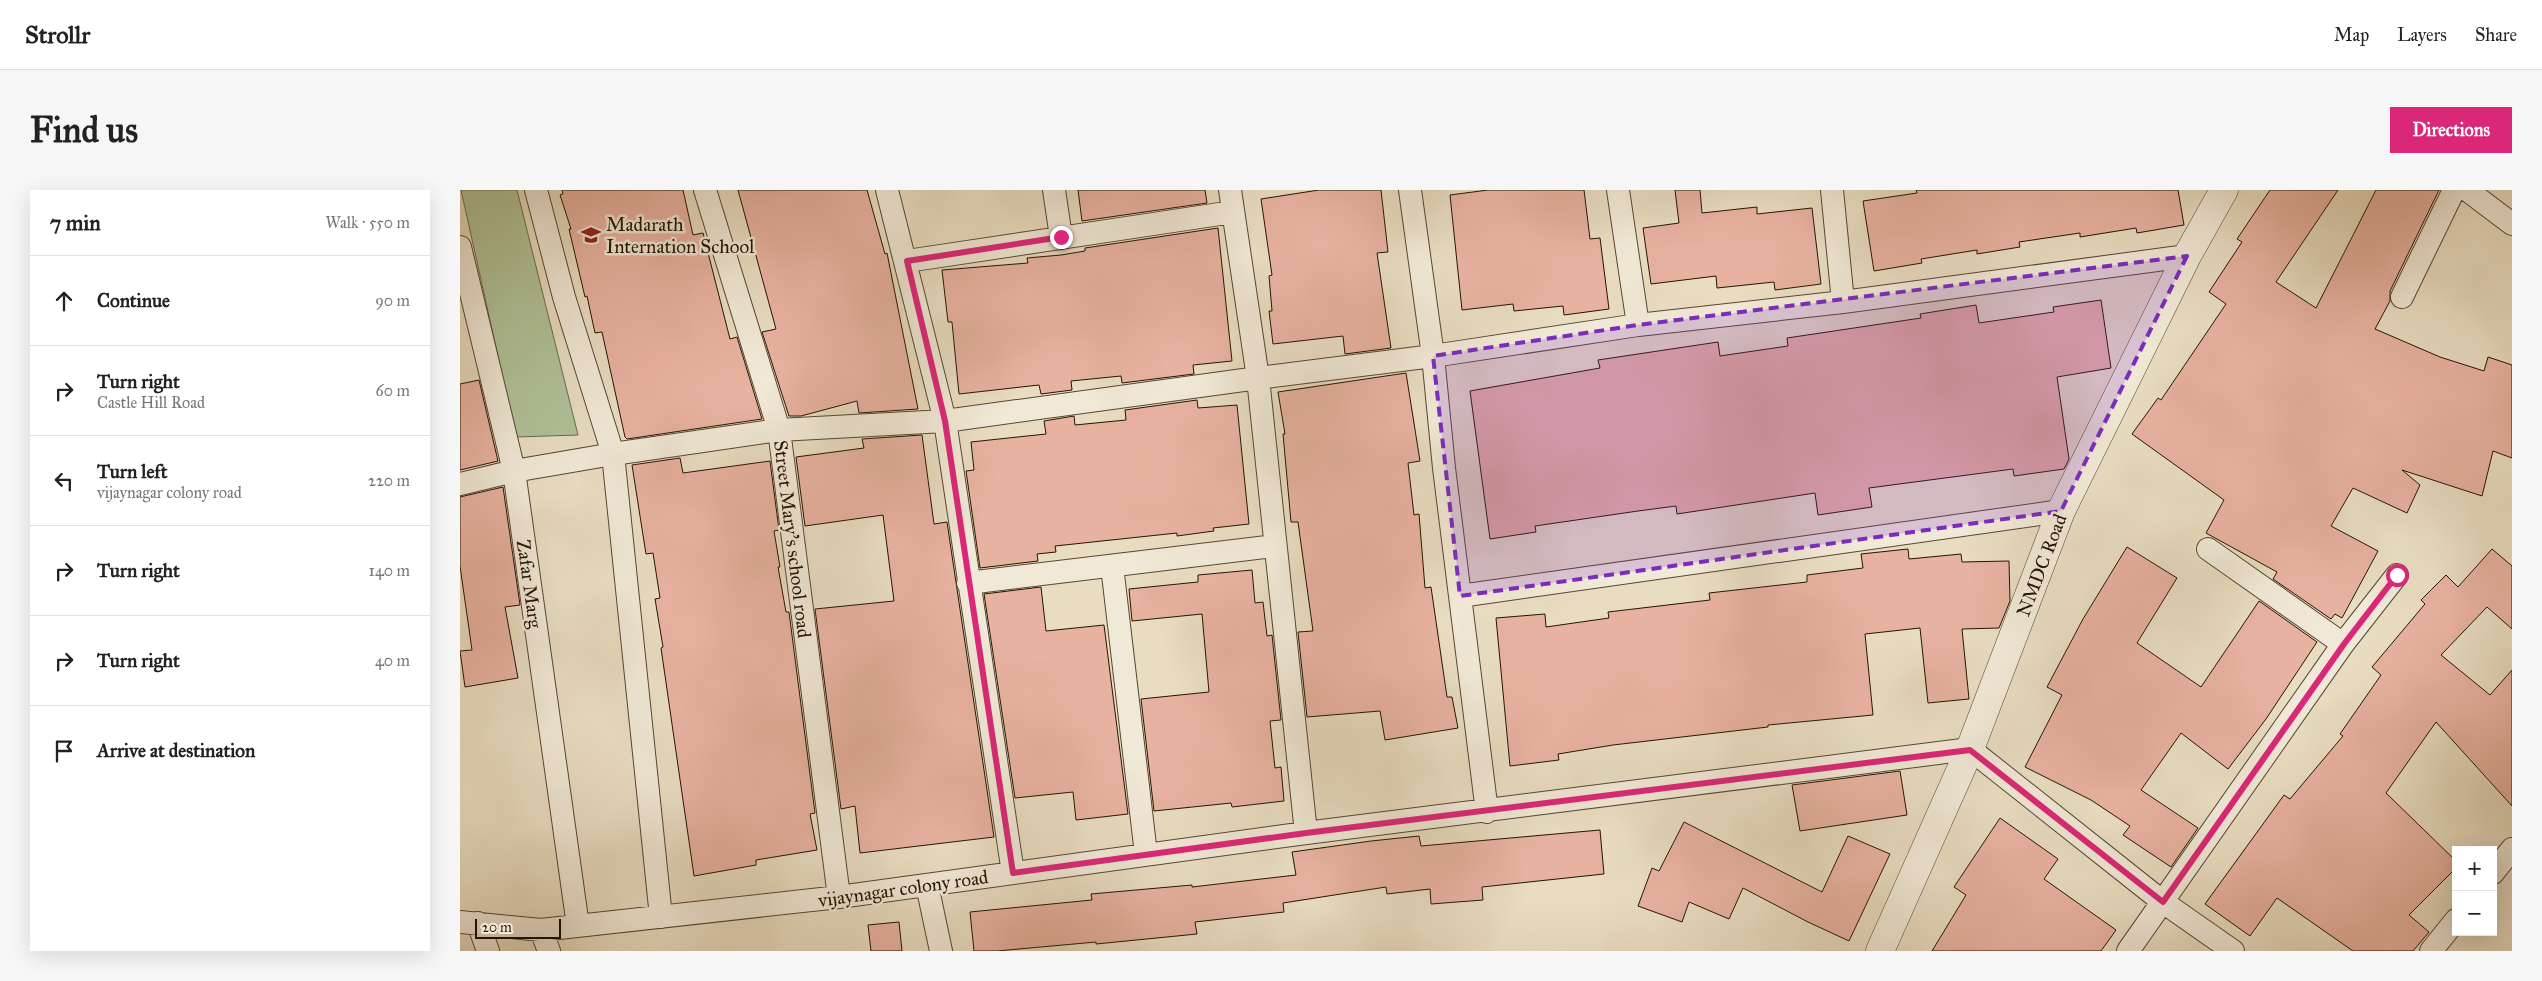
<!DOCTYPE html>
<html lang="en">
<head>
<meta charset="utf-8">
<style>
  body { margin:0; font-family:"IM FELL Great Primer",serif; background:#f6f6f6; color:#222 }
  .controls { position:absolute; right:15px; bottom:15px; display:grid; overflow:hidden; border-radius:0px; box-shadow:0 5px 20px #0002 }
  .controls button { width:45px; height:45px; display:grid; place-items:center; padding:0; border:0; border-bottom:1px solid #e0e0e0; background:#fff; color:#222; font:25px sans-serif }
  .scale { position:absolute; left:15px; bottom:12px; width:86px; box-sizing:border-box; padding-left:5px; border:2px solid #251304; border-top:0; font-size:14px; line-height:18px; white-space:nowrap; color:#251304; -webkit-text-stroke:4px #f1e9d7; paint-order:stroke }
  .stop { position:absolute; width:15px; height:15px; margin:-11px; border:4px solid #db2777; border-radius:50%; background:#fff }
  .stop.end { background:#db2777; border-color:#fff; box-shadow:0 1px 5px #0008 }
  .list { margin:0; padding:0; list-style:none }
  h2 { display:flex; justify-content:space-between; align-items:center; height:65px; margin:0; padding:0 20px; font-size:21px }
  h2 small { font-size:16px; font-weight:400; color:#767676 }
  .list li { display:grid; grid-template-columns:32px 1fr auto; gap:15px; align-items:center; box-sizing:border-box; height:90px; padding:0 20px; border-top:1px solid #e0e0e0 }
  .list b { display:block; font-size:19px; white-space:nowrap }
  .list p { margin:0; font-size:16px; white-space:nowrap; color:#767676 }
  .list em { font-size:16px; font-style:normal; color:#767676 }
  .icon { flex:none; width:28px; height:28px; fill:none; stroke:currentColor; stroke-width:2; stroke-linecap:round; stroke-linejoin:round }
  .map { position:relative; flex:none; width:2052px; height:761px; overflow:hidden; border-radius:0px }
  header { display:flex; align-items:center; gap:30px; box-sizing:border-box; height:70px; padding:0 25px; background:#fff; border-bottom:1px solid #e0e0e0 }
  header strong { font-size:24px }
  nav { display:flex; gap:28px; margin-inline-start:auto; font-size:18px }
  .intro { display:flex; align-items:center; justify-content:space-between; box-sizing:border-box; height:120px; padding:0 30px }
  h1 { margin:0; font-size:35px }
  .button { padding:12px 22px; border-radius:0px; background:#db2777; color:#fff; font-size:18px; font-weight:700 }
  main { display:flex; gap:30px; padding:0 30px }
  aside { flex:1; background:#fff; border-radius:0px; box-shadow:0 5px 20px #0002 }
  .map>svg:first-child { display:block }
  .green { fill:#b0c298; stroke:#6a6a4e }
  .building { fill:#e8b2a0; stroke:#251304 }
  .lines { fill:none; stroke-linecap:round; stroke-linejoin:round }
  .minor-casing { stroke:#564633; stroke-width:24 }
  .tertiary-casing { stroke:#564633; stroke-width:29 }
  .minor { stroke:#f1e9d7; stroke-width:22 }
  .tertiary { stroke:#f1e9d7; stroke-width:28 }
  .route { stroke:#db2777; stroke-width:6 }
  .marked { fill:#7b2cbf; fill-opacity:0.2; stroke:#7b2cbf; stroke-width:4; stroke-dasharray:10 6; stroke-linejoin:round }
  .labels { text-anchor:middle; stroke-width:5; stroke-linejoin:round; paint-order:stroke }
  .poi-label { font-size:19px; fill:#251304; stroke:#f1e9d7; text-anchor:start }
  .street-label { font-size:19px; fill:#251304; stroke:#f1e9d7 }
</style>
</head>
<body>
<header>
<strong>Strollr</strong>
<nav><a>Map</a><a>Layers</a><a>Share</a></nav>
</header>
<div class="intro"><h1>Find us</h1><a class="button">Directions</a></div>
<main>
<aside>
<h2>7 min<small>Walk · 550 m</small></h2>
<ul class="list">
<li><svg class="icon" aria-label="ahead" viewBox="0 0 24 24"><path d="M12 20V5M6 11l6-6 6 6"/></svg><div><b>Continue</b></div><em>90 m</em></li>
<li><svg class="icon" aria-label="right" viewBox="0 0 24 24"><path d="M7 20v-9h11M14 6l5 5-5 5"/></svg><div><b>Turn right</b><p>Castle Hill Road</p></div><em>60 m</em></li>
<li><svg class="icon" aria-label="left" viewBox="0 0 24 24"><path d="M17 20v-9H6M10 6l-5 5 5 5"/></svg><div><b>Turn left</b><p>vijaynagar colony road</p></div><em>220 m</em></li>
<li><svg class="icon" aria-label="right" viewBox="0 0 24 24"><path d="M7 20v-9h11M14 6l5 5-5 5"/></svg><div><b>Turn right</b></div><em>140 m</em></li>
<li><svg class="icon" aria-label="right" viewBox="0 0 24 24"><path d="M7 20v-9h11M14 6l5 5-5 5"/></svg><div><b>Turn right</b></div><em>40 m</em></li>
<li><svg class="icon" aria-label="arrive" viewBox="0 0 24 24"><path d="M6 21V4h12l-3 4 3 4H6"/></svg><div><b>Arrive at destination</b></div></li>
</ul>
</aside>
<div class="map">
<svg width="2052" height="761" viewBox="0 0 2052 761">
  <rect width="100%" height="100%" fill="#e9ddc1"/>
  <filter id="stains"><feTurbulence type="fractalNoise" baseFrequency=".004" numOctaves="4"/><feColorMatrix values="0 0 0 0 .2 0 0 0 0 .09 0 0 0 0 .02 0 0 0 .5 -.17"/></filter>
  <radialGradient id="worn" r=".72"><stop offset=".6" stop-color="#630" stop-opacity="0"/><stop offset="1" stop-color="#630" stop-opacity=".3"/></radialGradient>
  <path class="green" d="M1 0H57L118 245 56 247Z"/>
  <path class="building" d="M102 0H223L233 45 243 43 270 149 277 147 302 229 167 249 165 247 142 142 135 143 127 106 125 107 109 39H111L100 5 103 4Z
    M278 0H407L425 64 427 63 458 219 399 223 397 211 341 226H329L302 142 316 139Z
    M618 0H745L747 13 622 31Z
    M859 0H921L928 62 917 63 931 158 885 164 883 146 813 154 809 121H812L809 86 812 85 801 9Z
    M1028 0H1124L1130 49 1140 48 1149 119 1104 125 1103 116 1054 121 1053 114 1002 120 990 5Z
    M1215 0H1240L1242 23 1297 17V24L1352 18 1361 94 1315 100 1314 92 1257 98 1256 86 1191 94 1183 38 1219 33Z
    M1456 0H1718L1724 35 1677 43 1676 38 1620 47V43L1559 52 1560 57 1517 64V60L1461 69 1462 73 1414 81 1403 11 1457 3Z
    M1810 0H1878L1816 92 1856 118 1916 0H1979L1930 101V111L1915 139 1980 167 2024 181 2028 167 2052 175V268L2033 261 2022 306 1942 280 1960 295 1947 323 1893 298 1871 336 1918 361 1882 428 1875 424 1871 429 1813 389 1817 382 1746 343 1764 310 1672 244 1698 208 1701 210 1766 114 1749 102 1782 52 1777 49Z
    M758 38 772 171 733 175 734 184 662 193 661 186 611 191 612 200 581 204 579 195 499 204 492 132H488L482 80 568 73 567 68 601 65 625 61V58Z
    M1641 110 1651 178 1597 187 1609 269 1604 279 1554 286 1553 279 1409 298 1412 317 1358 325 1355 303 1217 324 1216 316 1178 321 1075 336 1076 342 1030 349 1010 201 1140 178 1138 170 1258 152 1260 166 1328 156 1327 148 1461 128 1460 124 1516 115 1519 133 1594 122 1593 117Z
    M946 183 960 271 948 273 954 325 959 324 965 398 971 397 987 507H992L998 538 925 550 920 521 847 527 838 442 853 441 838 332H831L823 244H825L818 202Z
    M19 190 38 271 0 280V194Z
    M737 210 738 218 777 215 789 334 753 338 754 341 717 346V343L595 356 596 362 577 364 578 371 520 378 506 281 514 280 511 252 586 244 584 231 614 226 615 235 666 230 665 220Z
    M462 245 474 334 487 332 534 647 400 663 395 616 381 619 355 419 434 411 423 325 345 336 336 267 404 258 402 249Z
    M220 268 223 283 310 271 319 340 314 341 320 377H318L326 422H329L355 623 350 624 357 660 296 670V675L234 686 201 458 203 457 195 409 200 408 193 363 186 364 172 275Z
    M43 297 60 415 45 417 58 488 5 497 0 461 12 460 0 376V307Z
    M1667 357 1717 388 1677 453 1741 497 1799 411 1857 452 1806 529 1768 579 1721 543 1681 600 1738 638 1711 677 1663 645 1670 636 1631 610 1565 577 1602 505 1587 497 1623 429Z
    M1448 359 1449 369 1501 364 1502 372 1549 371 1550 411 1539 438 1502 439 1509 509 1468 513 1460 438 1405 444 1413 525 1308 535V537L1153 555 1098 564 1099 570 1050 576 1036 428 1085 424 1086 437 1149 428 1148 422 1250 410 1249 403 1347 392V385L1403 378 1401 364Z
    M2032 359 2052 376V439L2027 417 1981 465 2030 505 2052 480V616L1976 532 1926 603 1996 671V678L1949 725 1969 742 1953 761H1893L1817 708 1790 746 1745 714 1824 605 1830 609 1883 546 1880 544 1921 485 1912 477 1965 414 1961 410 1986 385 1998 397Z
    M792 380 795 413 803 412 807 446 812 445 821 530 810 531 815 578 821 577 824 611 772 617 771 613 694 621 681 509 749 502 742 424 672 431 669 399 738 392V385Z
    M581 397 586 441 644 435 668 624 616 630 613 602 555 608 524 404Z
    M1440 581 1447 625 1340 641 1332 595Z
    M1540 628 1598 669 1584 689 1656 740 1641 761H1472L1506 705 1494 697Z
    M1224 632 1362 702 1388 646 1430 664 1389 751 1348 732 1283 698 1269 729 1229 712 1222 732 1178 716 1192 678 1199 681Z
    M1140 640 1144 684 1022 697 1023 710 971 714 970 699 927 704 926 697 823 713 824 722 735 732 737 744 636 754V752L537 761H514L510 722 632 710 631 704 732 695V697L836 685 832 662 911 651 959 646 961 656Z
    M439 732 442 761H411L408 735Z"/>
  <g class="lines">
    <defs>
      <path id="minor" d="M76 0 104 107 153 264 201 727
        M245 0 319 240 379 707
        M427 0 485 231 553 683
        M594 0 601 47
        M770 0 798 188 846 643
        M950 0 973 166 984 278 1027 622
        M1158 0 1178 135
        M1372 0 1383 112
        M2007 0 2052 34
        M0 57 54 281 118 736
        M447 71 773 22
        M1942 107 1994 0
        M0 294 54 281 153 264 319 240 485 231 798 188 973 166 1178 135 1383 112 1727 66
        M1748 359 1883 454
        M652 376 686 664
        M508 393 814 356
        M1000 406 1601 321
        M2033 683 2052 659
        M467 695 481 761
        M0 732 81 740 379 707 846 643 1510 559 1703 712 1773 761
        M18 733 28 761
        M81 740 89 761
        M1668 761 1883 454 1937 385
        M1971 761 1996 730"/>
      <path id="tertiary" d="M1420 761 1510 559 1601 321 1727 66 1764 0"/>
    </defs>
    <use href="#minor" class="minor-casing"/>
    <use href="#tertiary" class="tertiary-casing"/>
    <use href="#minor" class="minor"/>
    <use href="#tertiary" class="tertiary"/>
  </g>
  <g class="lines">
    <path class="route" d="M601 47 447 71 485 231 553 683 846 643 1510 560 1703 712 1884 454 1937 385"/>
  </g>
  <path class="marked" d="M1727 66 1601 321 1000 406 973 166 1178 135Z"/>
  <defs>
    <symbol id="school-bare" viewBox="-9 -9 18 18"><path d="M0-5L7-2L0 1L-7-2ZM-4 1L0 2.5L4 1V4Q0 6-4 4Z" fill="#8f2418" stroke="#f1e9d7" stroke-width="2.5" paint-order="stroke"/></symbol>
  </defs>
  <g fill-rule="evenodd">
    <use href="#school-bare" x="117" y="31" width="28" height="28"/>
  </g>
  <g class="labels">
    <g class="poi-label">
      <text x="146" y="41">Madarath<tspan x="146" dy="22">Internation School</tspan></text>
    </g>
    <g class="street-label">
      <text transform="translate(333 349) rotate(83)" y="7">Street Mary's school road</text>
      <text transform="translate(1581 375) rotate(-69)" y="7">NMDC Road</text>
      <text transform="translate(70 394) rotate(82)" y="7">Zafar Marg</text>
      <text transform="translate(443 698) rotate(-8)" y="7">vijaynagar colony road</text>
    </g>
  </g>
  <rect width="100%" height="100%" filter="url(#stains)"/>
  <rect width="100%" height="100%" fill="url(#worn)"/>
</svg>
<div class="controls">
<button>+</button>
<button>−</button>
</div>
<div class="scale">20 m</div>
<div class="stop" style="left:1937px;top:385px"></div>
<div class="stop end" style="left:601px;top:47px"></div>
</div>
</main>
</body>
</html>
